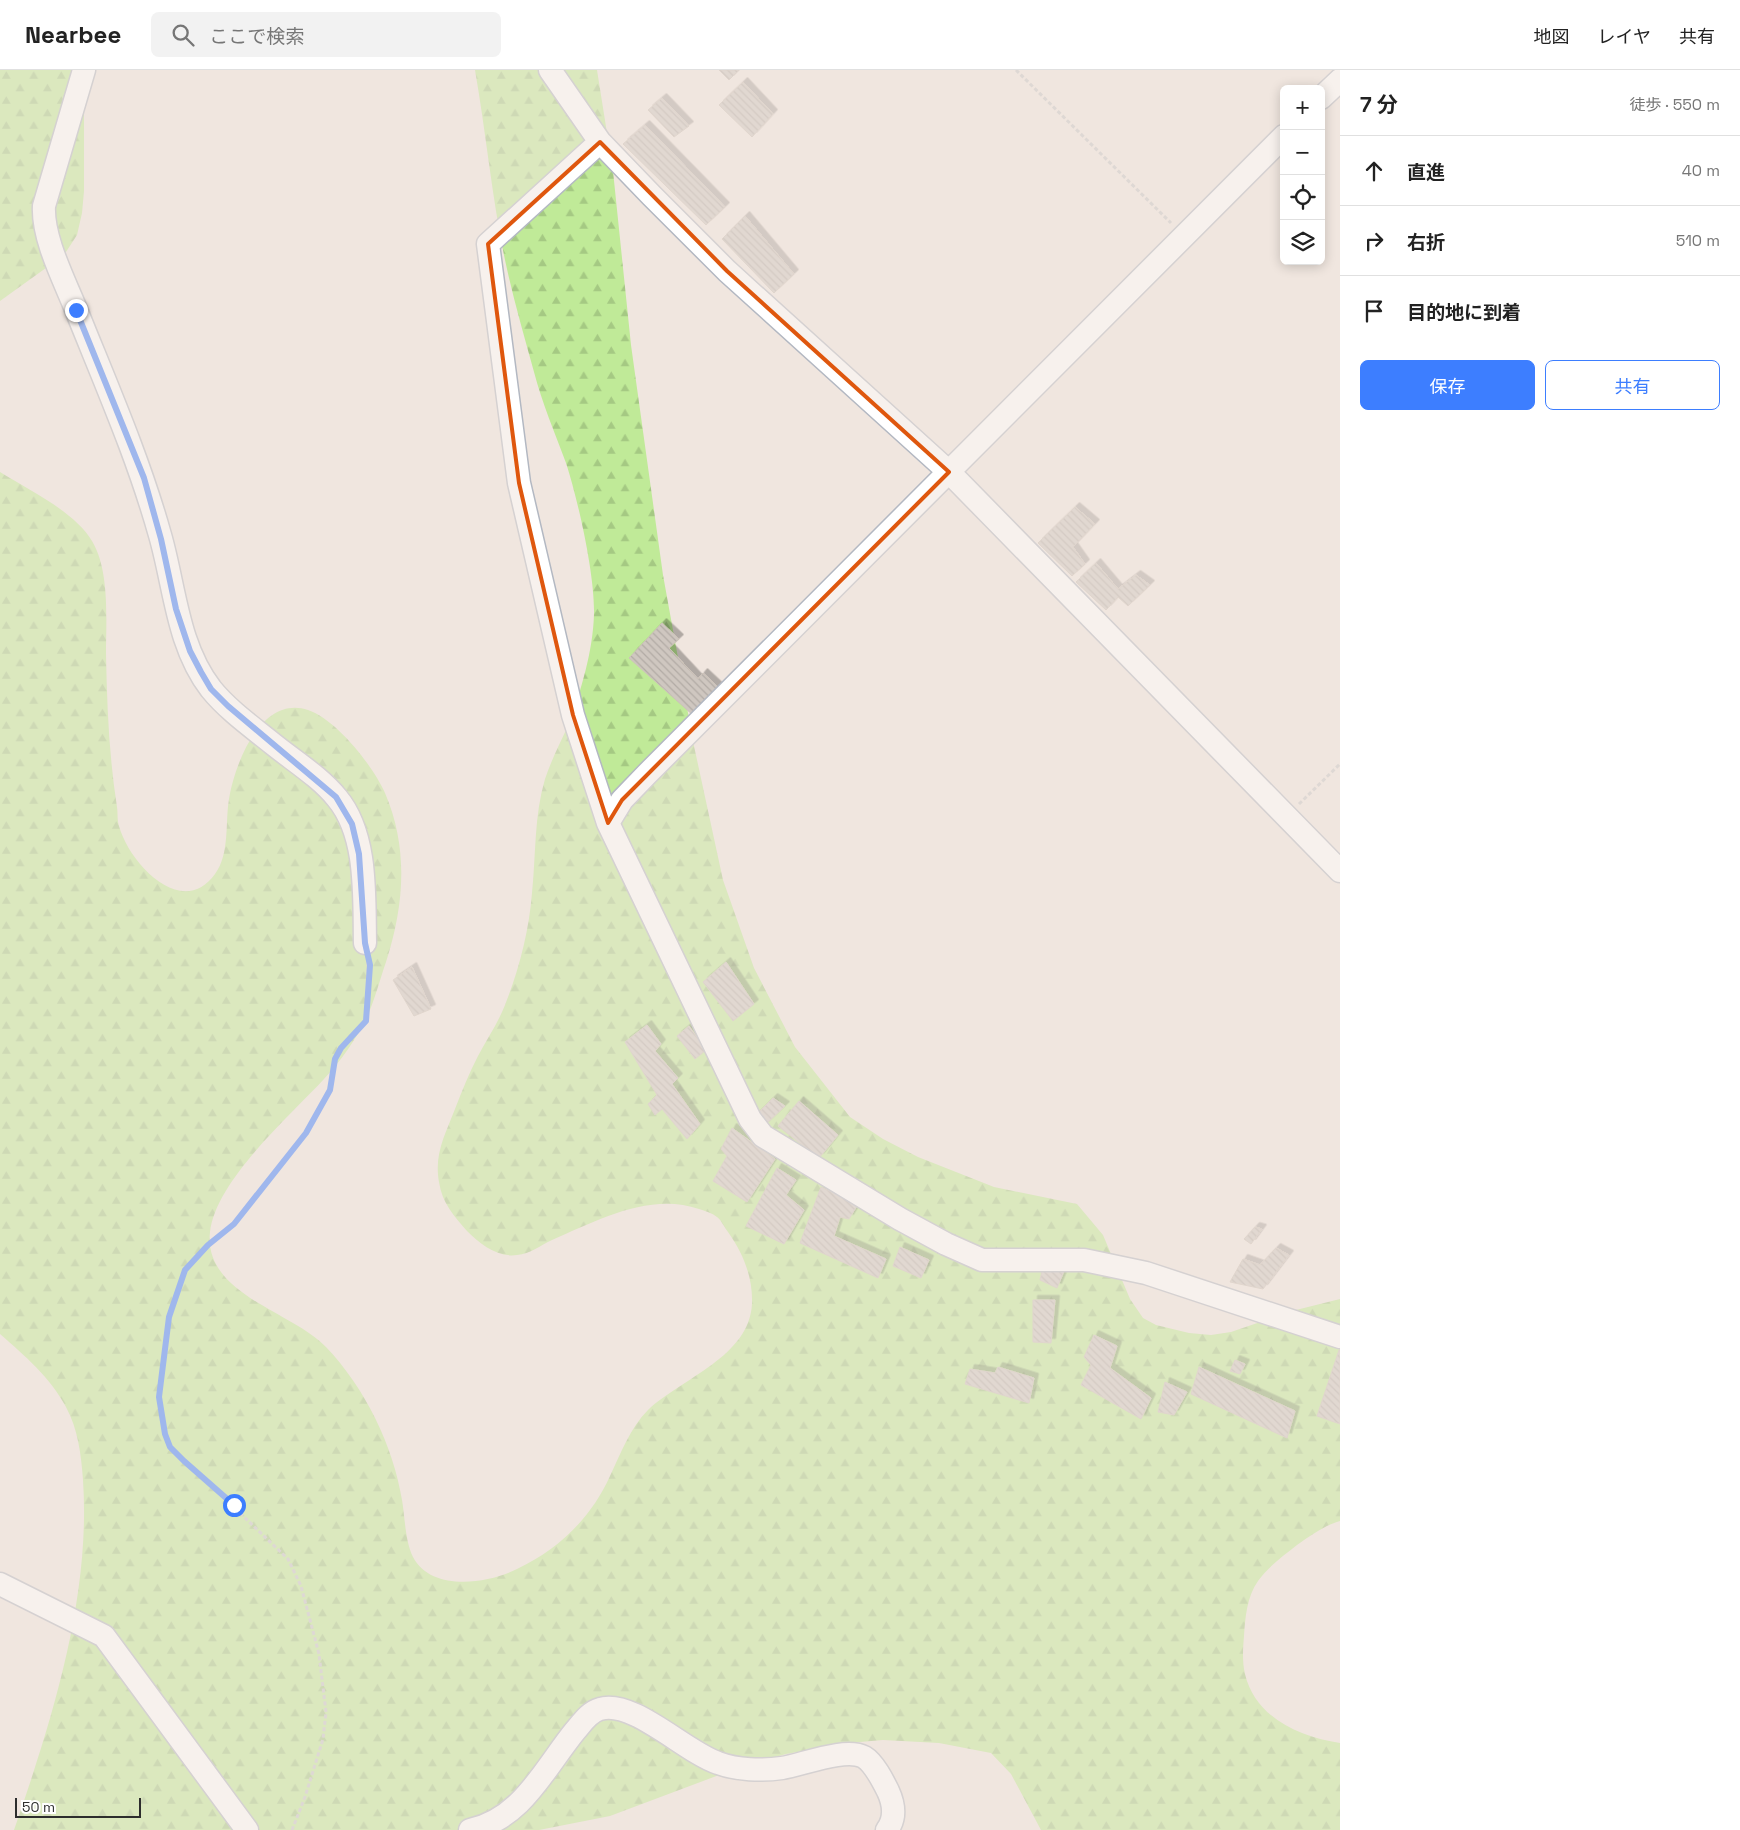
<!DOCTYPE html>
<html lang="ja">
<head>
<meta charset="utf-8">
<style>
  body { margin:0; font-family:"Space Grotesk","Noto Sans JP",sans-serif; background:#f2f2f2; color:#222 }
  .controls { position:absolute; right:15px; top:15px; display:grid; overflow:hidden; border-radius:8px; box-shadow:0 2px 12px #0003 }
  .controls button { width:45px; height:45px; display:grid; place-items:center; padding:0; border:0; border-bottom:1px solid #e0e0e0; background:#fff; color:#222; font:25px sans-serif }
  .scale { position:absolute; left:15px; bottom:12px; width:126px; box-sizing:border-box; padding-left:5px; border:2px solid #2d2d2d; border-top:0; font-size:14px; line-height:18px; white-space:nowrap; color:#2d2d2d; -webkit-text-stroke:4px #fff; paint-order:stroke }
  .stop { position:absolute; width:15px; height:15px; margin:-11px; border:4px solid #3d7eff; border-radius:50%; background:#fff }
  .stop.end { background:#3d7eff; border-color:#fff; box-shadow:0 1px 5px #0008 }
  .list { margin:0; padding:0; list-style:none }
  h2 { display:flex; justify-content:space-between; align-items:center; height:65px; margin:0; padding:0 20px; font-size:21px }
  h2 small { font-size:16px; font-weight:400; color:#767676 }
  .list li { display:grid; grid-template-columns:32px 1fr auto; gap:15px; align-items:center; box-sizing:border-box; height:70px; padding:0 20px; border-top:1px solid #e0e0e0 }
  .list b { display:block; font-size:19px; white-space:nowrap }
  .list em { font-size:16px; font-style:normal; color:#767676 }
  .actions { display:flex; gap:10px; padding:15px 20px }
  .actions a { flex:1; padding:11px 0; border:1px solid #3d7eff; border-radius:8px; text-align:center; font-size:18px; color:#3d7eff }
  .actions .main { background:#3d7eff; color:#fff }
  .icon { flex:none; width:28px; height:28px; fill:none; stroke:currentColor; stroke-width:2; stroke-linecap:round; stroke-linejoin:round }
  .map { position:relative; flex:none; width:1340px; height:1760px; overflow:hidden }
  header { display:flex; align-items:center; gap:30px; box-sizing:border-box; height:70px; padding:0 25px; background:#fff; border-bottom:1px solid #e0e0e0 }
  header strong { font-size:24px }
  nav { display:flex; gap:28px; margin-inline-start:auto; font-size:18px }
  .search { width:350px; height:45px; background:#f2f2f2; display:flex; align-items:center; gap:12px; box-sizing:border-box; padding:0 18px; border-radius:8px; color:#767676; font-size:19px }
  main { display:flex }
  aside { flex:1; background:#fff }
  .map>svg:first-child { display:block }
  .forest { fill:url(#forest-firs) }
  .building { fill:url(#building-back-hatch); stroke:#ccc2b8; filter:url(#shadow) }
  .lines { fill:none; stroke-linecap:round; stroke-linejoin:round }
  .minor-casing { stroke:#b3b8c2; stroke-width:25 }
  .path { stroke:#c8c8c8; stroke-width:3; stroke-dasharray:4 2.5; stroke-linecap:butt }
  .minor { stroke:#fff; stroke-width:22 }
  .route { stroke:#3d7eff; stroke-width:6 }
  .marked { fill:none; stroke:#df570e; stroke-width:4; stroke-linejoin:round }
</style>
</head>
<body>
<header>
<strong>Nearbee</strong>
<div class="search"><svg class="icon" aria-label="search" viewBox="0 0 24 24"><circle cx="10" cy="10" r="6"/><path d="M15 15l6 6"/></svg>ここで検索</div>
<nav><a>地図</a><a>レイヤ</a><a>共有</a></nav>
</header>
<main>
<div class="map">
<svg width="1340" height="1760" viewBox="0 0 1340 1760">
  <defs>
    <pattern id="forest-firs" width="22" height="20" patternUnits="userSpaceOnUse" patternTransform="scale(1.25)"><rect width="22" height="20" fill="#c0ea98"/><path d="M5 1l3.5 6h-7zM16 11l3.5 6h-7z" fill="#a5c983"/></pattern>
    <pattern id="building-back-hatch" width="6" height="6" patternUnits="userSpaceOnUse" patternTransform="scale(1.25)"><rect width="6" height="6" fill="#cfc7c0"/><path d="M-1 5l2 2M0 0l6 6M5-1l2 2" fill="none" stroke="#b2aba5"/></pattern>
    <filter id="shadow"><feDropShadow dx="4.5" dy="-4.5" stdDeviation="0" flood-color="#0004"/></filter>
  </defs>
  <rect width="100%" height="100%" fill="#f0e6df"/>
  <path class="forest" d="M0 0H84V121L82 143 77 165 64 185 0 231Z
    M475 0H597L613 101 631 275 663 505 694 676 723 810 754 898 795 977 850 1047 883 1069 918 1087 994 1117 1077 1134 1103 1165 1130 1229 1143 1248 1156 1255 1189 1263 1211 1265 1231 1262 1292 1241 1340 1229V1451C1325 1455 1310 1466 1297 1475 1283 1486 1268 1497 1258 1511 1247 1526 1245 1548 1244 1566 1243 1578 1242 1591 1245 1604 1255 1647 1299 1667 1340 1673V1760H1041L1011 1704 991 1683 939 1673 883 1670 848 1673 786 1684 743 1696 610 1746 539 1760H14C52 1650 91 1528 83 1410 81 1384 78 1359 66 1337 50 1307 25 1286 0 1264V402C29 420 75 442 92 471 110 501 106 550 106 584 107 636 109 686 117 737 118 744 117 750 119 756 129 793 182 850 215 804 230 784 225 752 229 729 235 693 261 625 308 640 337 650 373 696 385 723 409 779 404 836 386 892 380 909 375 929 367 947 357 968 340 992 324 1009 289 1047 216 1110 210 1162 203 1224 291 1241 326 1277 365 1318 393 1375 402 1430 405 1447 405 1471 413 1487 431 1522 488 1514 517 1499 559 1479 591 1448 610 1406 621 1383 630 1358 648 1340 682 1308 749 1287 752 1234 753 1207 743 1183 728 1162 724 1157 722 1151 717 1147 712 1143 705 1141 699 1139 650 1122 598 1150 552 1170 541 1175 530 1184 517 1185 498 1188 480 1174 467 1161 454 1146 442 1133 439 1112 434 1084 445 1065 455 1039 462 1021 469 1003 478 986 487 969 498 953 505 935 519 900 529 861 532 823 536 785 534 746 545 709 551 691 560 673 568 656 581 621 593 581 594 544 595 505 578 430 566 393 555 363 542 333 534 302 524 265 513 228 505 190 492 128 486 63 475 0Z"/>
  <path class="building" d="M719 0H739L729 10Z
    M743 12 773 44 752 67 719 35Z
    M662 28 689 56 674 67 648 40Z
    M645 55 725 137 706 155 623 74Z
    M745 146 794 204 774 223 722 169Z
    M1075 437 1095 454 1073 477 1085 494 1072 506 1038 473Z
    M1096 493 1118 519 1136 505 1150 515 1128 536 1118 527 1106 540 1076 512Z
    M662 553 679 569 669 578 698 609 703 603 721 620 694 646 629 588Z
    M726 892 754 934 733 951 703 912Z
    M412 897 431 939 414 946 393 910Z
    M647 955 661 974 655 981 678 1008 672 1014 700 1054 687 1069 662 1039 655 1045 648 1034 657 1025 625 972Z
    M689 956 706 980 695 989 677 966Z
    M773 1028 785 1036 764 1056 754 1047Z
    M799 1031 838 1065 819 1088 778 1056Z
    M732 1058 775 1089 747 1132 713 1111 727 1086 721 1079Z
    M777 1098 796 1110 786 1125 804 1140 784 1174 746 1156Z
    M821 1117 858 1134 849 1149 840 1147 834 1166 886 1189 878 1208 800 1173Z
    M1255 1157 1262 1159 1251 1174 1244 1169Z
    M900 1177 929 1190 921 1208 893 1196Z
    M1276 1178 1289 1185 1263 1219 1230 1212 1243 1189 1260 1195Z
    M1043 1196 1064 1201 1057 1218 1040 1210Z
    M1033 1230H1055L1051 1273 1033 1272Z
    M1094 1265 1117 1276 1110 1298 1151 1328 1141 1349 1081 1315 1091 1295 1084 1287Z
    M1339 1280H1340V1354L1317 1346Z
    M1235 1290 1245 1294 1240 1304 1230 1301Z
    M998 1297 1034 1308 1029 1333 965 1314 970 1299 995 1303Z
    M1199 1297 1295 1341 1287 1368 1191 1324Z
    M1165 1312 1187 1322 1174 1345 1158 1342Z"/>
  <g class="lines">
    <defs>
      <path id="minor" d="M84 0 44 136C42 170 67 215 79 247 108 319 139 390 160 465 175 517 177 575 211 619 228 640 252 657 273 674 294 691 320 707 337 728 368 765 364 827 365 873
        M550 0 600 72 652 126 727 201 949 402 1340 801
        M1321 28 1340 10
        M1284 66 647 704 622 730 608 753 750 1049 763 1066 900 1149 946 1174 982 1190H1084L1146 1203 1340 1267
        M600 72 488 174 519 413 573 645 608 753
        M0 1514 104 1566 247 1760
        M470 1760C522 1749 544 1699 575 1661 582 1653 589 1642 600 1639 633 1629 685 1682 718 1693 737 1700 762 1701 782 1698 802 1695 845 1677 864 1687 874 1693 883 1711 888 1721 894 1734 896 1748 887 1760"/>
    </defs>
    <use href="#minor" class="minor-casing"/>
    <path class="path" d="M1016 0 1171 153
      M1299 734 1340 694
      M292 1760 305 1727 323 1669 326 1642 319 1584 301 1516 288 1489 171 1377 161 1348 159 1327 169 1247 185 1200 208 1175 234 1155 306 1063 330 1020 335 989 341 977 366 951 368 890"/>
    <use href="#minor" class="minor"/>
  </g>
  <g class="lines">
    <path class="route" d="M76 240 144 408 161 469 176 539 190 581 201 602 211 619 228 636 336 727 352 754 359 784 365 873 370 895 366 951 341 978 335 989 330 1020 306 1063 234 1154 208 1175 185 1200 169 1247 159 1327 165 1364 170 1377 184 1391 234 1435"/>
  </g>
  <path d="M0 0H1340V1760H0ZM600 72 727 201 949 402 622 730 608 753 573 645 519 413 488 174Z" fill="#f0e6df" fill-opacity=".55" fill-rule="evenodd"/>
  <path class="marked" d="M600 72 727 201 949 402 622 730 608 753 573 645 519 413 488 174Z"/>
</svg>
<div class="controls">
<button>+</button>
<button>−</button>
<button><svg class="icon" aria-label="locate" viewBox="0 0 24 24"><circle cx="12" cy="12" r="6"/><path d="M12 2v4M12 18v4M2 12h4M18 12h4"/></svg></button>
<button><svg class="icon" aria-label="layers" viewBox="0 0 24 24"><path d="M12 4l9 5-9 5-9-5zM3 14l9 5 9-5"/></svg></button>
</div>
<div class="scale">50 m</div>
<div class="stop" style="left:234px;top:1435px"></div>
<div class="stop end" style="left:76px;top:240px"></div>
</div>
<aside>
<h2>7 分<small>徒歩 · 550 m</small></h2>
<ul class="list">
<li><svg class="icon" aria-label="ahead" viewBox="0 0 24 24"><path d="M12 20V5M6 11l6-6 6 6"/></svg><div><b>直進</b></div><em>40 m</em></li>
<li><svg class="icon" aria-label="right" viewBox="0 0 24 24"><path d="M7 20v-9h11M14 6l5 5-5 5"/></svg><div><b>右折</b></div><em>510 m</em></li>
<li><svg class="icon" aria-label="arrive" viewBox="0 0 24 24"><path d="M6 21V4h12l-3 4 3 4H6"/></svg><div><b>目的地に到着</b></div></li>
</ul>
<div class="actions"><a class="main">保存</a><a>共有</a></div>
</aside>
</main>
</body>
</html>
